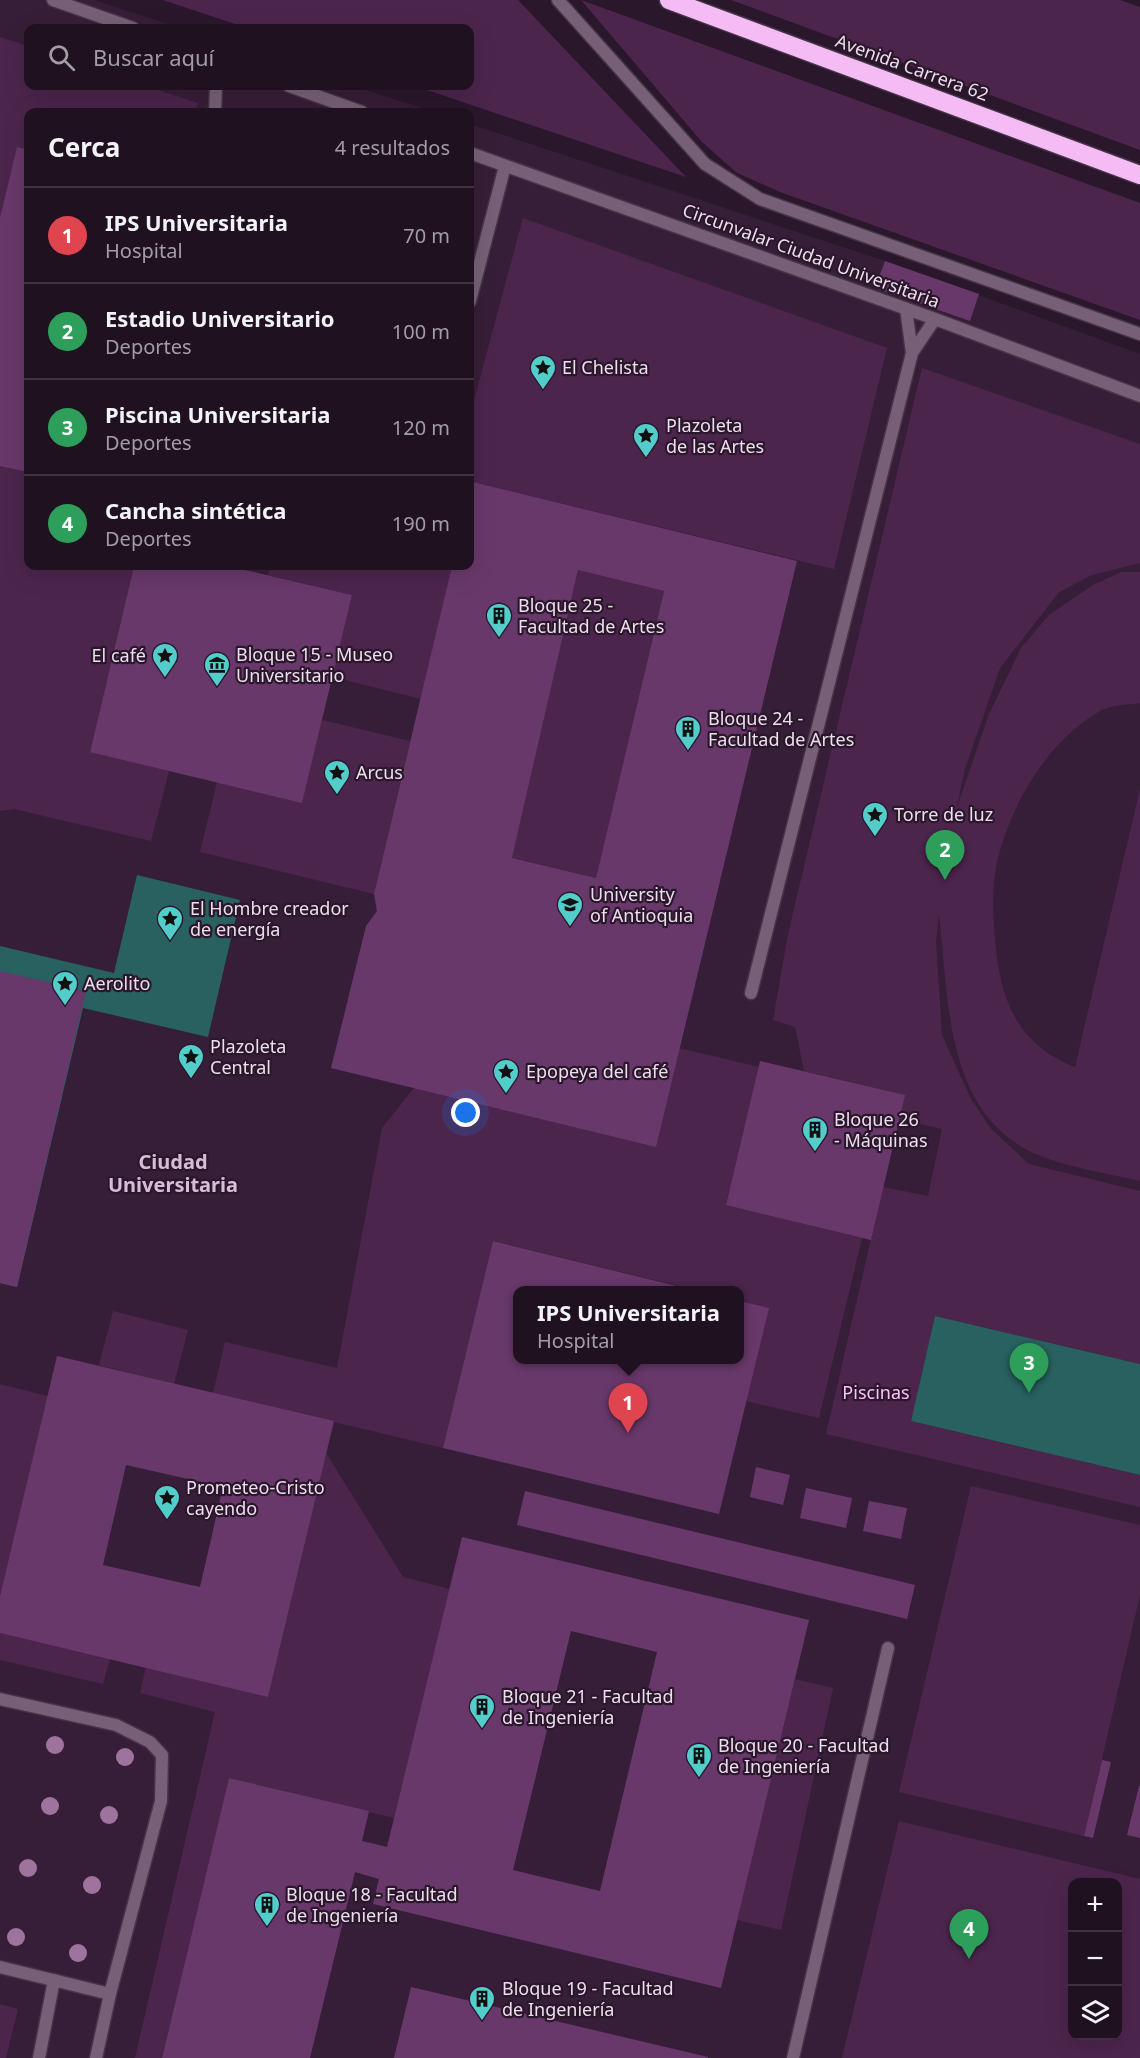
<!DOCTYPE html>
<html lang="es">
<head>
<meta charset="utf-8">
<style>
  body { margin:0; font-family:"Noto Sans",sans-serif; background:#281a2a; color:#f1f3f6 }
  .controls { position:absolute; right:18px; bottom:18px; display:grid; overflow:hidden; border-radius:12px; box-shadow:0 6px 24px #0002 }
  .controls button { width:54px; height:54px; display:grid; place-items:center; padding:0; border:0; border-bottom:2px solid #3d313f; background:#201121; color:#f1f3f6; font:30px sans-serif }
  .you { position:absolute; left:466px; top:1113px; width:21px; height:21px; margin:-15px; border:4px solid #fff; border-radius:50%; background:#1a73e8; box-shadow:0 0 0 9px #1a73e833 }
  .badge { display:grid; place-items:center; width:39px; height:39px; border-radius:50%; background:#ea580c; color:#fff; font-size:20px; font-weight:700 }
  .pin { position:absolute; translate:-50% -50px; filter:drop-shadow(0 2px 3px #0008) }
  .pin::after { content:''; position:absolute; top:32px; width:21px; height:18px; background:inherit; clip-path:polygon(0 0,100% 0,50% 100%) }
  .popup { position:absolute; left:513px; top:1286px; width:231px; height:78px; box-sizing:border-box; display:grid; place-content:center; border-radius:12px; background:#201121; filter:drop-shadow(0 2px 4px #0005); font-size:20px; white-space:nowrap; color:#a29da5 }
  .popup b { font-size:22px; color:#f1f3f6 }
  .popup::after { content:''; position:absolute; left:50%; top:100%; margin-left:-12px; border:12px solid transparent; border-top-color:#201121 }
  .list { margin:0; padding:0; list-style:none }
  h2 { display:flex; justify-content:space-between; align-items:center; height:78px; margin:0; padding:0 24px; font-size:26px }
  h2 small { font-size:20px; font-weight:400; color:#a29da5 }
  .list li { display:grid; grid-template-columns:39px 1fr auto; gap:18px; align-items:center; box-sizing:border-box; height:96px; padding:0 24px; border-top:2px solid #3d313f }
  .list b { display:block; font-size:22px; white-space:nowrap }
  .list p { margin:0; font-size:20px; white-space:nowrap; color:#a29da5 }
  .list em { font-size:20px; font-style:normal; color:#a29da5 }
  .icon { flex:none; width:33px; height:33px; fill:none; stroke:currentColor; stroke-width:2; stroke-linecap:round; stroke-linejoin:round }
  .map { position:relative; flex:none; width:1140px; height:2058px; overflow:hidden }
  .search { position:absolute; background:#201121; box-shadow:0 6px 24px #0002; left:24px; top:24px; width:450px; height:66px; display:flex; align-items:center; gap:15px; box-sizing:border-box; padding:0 21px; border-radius:12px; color:#a29da5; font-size:22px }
  .panel { position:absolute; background:#201121; box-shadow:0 6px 24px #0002; left:24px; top:108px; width:450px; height:462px; border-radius:12px }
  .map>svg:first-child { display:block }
  .built { fill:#371e38; fill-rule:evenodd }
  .green { fill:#4c254d; fill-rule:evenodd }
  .water { fill:#28615f }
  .building { fill:#68386a; fill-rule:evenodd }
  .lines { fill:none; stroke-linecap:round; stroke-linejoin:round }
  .lane-casing { stroke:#463347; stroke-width:15 }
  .highway-casing { stroke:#463347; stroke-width:21 }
  .lane { stroke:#776077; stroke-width:12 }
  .highway { stroke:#f4bbf5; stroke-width:18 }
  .tree { fill:#9e749f }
  .labels { text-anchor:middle; stroke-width:4.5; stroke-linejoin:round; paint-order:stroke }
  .street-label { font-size:18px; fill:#eddeed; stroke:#2b172c }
  .poi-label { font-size:18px; fill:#eddeed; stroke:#2b172c; text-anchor:start }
  .park-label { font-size:18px; fill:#fcc0fd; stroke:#2b172c }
  .neighbourhood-label { font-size:20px; font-weight:bold; fill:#d7bcd8; stroke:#2b172c }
</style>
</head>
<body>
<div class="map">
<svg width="1140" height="2058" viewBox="0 0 1140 2058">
  <rect width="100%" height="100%" fill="#2b172c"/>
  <path class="built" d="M0 0H94L180 28H28V86H353L435 112H28V566H470V124L885 261 1140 354V2058H0ZM517 1290H739V1360H517ZM1072 1882H1118V2036H1072Z"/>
  <path class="green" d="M163 0H518L686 177 415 86H470V28H247Z
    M581 0 1140 203V320L780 192 737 173 702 142Z
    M731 0H1120L1140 7V150Z
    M0 37 28 46V86H146L198 103 195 112H28V566H134L90 751 169 771 151 841 14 809 0 811Z
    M523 218 887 348 834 569 473 482 470 496V415Z
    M922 368 1140 444V563L1092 575 1059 592 1000 668 965 769 956 810 989 714 1021 648 1049 615 1093 585 1121 572H1140V703C1128 705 1110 705 1100 711 1048 741 1012 802 998 858 991 885 993 913 995 940 1000 1000 1017 1044 1075 1067L1140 789V1181C1106 1173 1070 1168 1038 1155 944 1115 949 999 939 914L936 942 942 1035 970 1097 990 1128 1029 1164 1140 1191V1364L935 1316 911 1421 1140 1475V1507L826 1434 883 1187 928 1196 942 1129 899 1119 904 1095 804 1071 795 1027 773 1020 788 934Z
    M270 566H452L421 699 332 677 352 595 268 575Z
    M578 570 664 591 596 878 512 858Z
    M322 720 410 741 374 894 200 852 217 782 302 802Z
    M679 1048 759 1067 726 1204 862 1238 819 1418 746 1401 768 1308 739 1301V1290H696L493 1241 443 1448 213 1393 225 1342 337 1368 382 1128 414 1088Z
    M113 1311 188 1330 174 1384 99 1365Z
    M0 1384 48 1396 0 1596Z
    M326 1453 403 1577 450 1589 394 1818 229 1778 162 2058H135L215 1712 140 1693 146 1667 268 1697Z
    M971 1486 1140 1525V1595L1084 1836 899 1792Z
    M0 1633 110 1659 103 1684 0 1660Z
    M795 1679 833 1688 781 1930 737 1920Z
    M899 1821 1140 1879V2058H842ZM1072 1882H1118V2036H1072Z
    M0 2004 18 2009 6 2058H0Z"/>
  <path class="water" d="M137 875 240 900 208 1037 83 1008 17 1287 0 1283V946L114 973Z
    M935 1316 1140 1364V1475L911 1421Z"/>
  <path class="building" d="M17 147 28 150V472L0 466V218Z
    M885 261 979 294 970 321 875 288Z
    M473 482 797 561 656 1147 331 1068 366 926 377 911 374 894 452 566H470V496ZM578 570 664 591 596 878 512 858Z
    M134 566H228L352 595 302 803 90 752Z
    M0 971 86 991 17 1287 0 1283Z
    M760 1061 905 1095 871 1240 726 1205Z
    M493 1241 693 1290H517V1360H739V1301L769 1308 719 1514 443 1448Z
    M57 1356 334 1421 268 1697 0 1633V1596ZM126 1465 223 1487 200 1587 103 1565Z
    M756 1467 790 1475 783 1505 750 1497Z
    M806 1488 852 1498 846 1528 800 1518Z
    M525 1491 915 1585 907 1619 517 1525Z
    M869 1501 907 1508 901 1539 863 1531Z
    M462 1537 809 1620 721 1988 373 1904 379 1879 355 1872 310 2058H162L229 1778 369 1811 362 1841 387 1847ZM571 1631 657 1652 600 1891 513 1870Z
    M1102 1760 1111 1762 1093 1838 1084 1836Z
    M1139 1786H1140V1838L1127 1835Z
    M411 1987 708 2057V2058H394Z"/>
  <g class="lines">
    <defs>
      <path id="lane" d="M53 0 133 28
        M558 0 705 164 760 199 1140 334
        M289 86 362 112
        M215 112 216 86
        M470 153 935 319 1140 396
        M470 301 505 166
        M906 309 912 353
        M751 993 912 353 935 319
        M0 1699 116 1725 150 1742 162 1755 161 1801 110 1994 0 1967
        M39 2058 54 1980
        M96 2058 110 1994
        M793 2058 888 1648"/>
      <path id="highway" d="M669 0 1140 175"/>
    </defs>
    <use href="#lane" class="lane-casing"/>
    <use href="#highway" class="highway-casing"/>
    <use href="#lane" class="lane"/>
    <use href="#highway" class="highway"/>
  </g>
  <g class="tree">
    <circle cx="55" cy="1745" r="9"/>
    <circle cx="125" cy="1757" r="9"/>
    <circle cx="50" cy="1806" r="9"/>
    <circle cx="109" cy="1815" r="9"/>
    <circle cx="28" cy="1868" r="9"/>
    <circle cx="92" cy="1885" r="9"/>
    <circle cx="16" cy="1937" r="9"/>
    <circle cx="78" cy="1953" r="9"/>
  </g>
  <defs>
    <symbol id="sight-pin" viewBox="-11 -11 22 30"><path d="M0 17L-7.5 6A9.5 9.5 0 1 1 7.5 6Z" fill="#53cdca" stroke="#2b172c"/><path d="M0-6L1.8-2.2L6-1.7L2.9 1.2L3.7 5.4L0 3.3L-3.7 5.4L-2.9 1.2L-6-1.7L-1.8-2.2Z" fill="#111"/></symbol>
    <symbol id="building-pin" viewBox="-11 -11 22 30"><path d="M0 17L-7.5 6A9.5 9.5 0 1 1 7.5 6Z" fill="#53cdca" stroke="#2b172c"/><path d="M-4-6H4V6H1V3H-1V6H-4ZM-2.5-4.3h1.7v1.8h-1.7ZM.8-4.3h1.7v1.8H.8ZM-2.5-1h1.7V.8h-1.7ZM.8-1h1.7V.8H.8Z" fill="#111"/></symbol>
    <symbol id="museum-pin" viewBox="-11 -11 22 30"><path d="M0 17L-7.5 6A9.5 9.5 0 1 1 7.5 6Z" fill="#53cdca" stroke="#2b172c"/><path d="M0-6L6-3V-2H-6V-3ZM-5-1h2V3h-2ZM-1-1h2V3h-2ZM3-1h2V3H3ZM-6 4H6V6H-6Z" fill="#111"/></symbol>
    <symbol id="university-pin" viewBox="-11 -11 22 30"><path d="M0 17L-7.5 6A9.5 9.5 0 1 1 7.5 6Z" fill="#53cdca" stroke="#2b172c"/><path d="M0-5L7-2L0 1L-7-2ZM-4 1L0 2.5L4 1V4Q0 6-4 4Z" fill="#111"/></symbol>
  </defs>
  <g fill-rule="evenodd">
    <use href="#sight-pin" x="528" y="353" width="30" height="40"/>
    <use href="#sight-pin" x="631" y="421" width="30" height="40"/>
    <use href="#building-pin" x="484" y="601" width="30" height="40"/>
    <use href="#sight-pin" x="150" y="641" width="30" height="40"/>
    <use href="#museum-pin" x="202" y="650" width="30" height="40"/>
    <use href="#building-pin" x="673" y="714" width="30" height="40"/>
    <use href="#sight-pin" x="322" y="758" width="30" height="40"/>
    <use href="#sight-pin" x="860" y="800" width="30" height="40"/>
    <use href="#university-pin" x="555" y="890" width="30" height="40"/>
    <use href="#sight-pin" x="155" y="904" width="30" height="40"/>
    <use href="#sight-pin" x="50" y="969" width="30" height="40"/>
    <use href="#sight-pin" x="176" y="1042" width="30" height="40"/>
    <use href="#sight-pin" x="491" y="1057" width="30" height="40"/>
    <use href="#building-pin" x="800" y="1115" width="30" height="40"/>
    <use href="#sight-pin" x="152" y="1483" width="30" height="40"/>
    <use href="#building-pin" x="467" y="1692" width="30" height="40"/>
    <use href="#building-pin" x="684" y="1741" width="30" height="40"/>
    <use href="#building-pin" x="252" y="1890" width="30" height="40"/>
    <use href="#building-pin" x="467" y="1984" width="30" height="40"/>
  </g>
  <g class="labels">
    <g class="street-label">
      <text transform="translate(912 68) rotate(20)" y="6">Avenida Carrera 62</text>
      <text transform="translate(811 256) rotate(20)" y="6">Circunvalar Ciudad Universitaria</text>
    </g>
    <g class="poi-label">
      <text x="562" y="374">El Chelista</text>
      <text x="666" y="432">Plazoleta<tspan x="666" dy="21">de las Artes</tspan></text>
      <text x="518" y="612">Bloque 25 -<tspan x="518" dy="21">Facultad de Artes</tspan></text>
      <text x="236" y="661">Bloque 15 - Museo<tspan x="236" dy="21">Universitario</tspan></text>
      <text x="146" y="662" text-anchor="end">El café</text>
      <text x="708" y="725">Bloque 24 -<tspan x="708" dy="21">Facultad de Artes</tspan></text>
      <text x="356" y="779">Arcus</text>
      <text x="894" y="821">Torre de luz</text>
      <text x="590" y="901">University<tspan x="590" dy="21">of Antioquia</tspan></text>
      <text x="190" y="915">El Hombre creador<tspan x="190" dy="21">de energía</tspan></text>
      <text x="84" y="990">Aerolito</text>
      <text x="210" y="1053">Plazoleta<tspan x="210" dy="21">Central</tspan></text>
      <text x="526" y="1078">Epopeya del café</text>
      <text x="834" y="1126">Bloque 26<tspan x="834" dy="21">- Máquinas</tspan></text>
      <text x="186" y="1494">Prometeo-Cristo<tspan x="186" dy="21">cayendo</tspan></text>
      <text x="502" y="1703">Bloque 21 - Facultad<tspan x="502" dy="21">de Ingeniería</tspan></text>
      <text x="718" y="1752">Bloque 20 - Facultad<tspan x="718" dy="21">de Ingeniería</tspan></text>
      <text x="286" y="1901">Bloque 18 - Facultad<tspan x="286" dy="21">de Ingeniería</tspan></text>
      <text x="502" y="1995">Bloque 19 - Facultad<tspan x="502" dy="21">de Ingeniería</tspan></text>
    </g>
    <g class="park-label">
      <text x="876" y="1399">Piscinas</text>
    </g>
    <g class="neighbourhood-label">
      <text x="173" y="1169">Ciudad<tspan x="173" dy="23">Universitaria</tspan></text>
    </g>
  </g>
</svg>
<div class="controls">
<button>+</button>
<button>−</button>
<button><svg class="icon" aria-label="layers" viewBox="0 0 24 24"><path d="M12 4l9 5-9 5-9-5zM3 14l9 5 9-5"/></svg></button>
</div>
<div class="you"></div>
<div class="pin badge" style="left:628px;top:1433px;background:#e0444e">1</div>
<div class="popup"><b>IPS Universitaria</b>Hospital</div>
<div class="pin badge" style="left:945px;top:880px;background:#2e9e5b">2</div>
<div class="pin badge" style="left:1029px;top:1393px;background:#2e9e5b">3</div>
<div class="pin badge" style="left:969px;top:1959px;background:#2e9e5b">4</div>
<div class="search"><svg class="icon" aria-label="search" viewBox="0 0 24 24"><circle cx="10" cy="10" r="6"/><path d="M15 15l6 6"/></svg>Buscar aquí</div>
<section class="panel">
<h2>Cerca<small>4 resultados</small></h2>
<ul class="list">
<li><span class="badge" style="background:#e0444e">1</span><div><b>IPS Universitaria</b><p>Hospital</p></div><em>70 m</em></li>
<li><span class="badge" style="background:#2e9e5b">2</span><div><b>Estadio Universitario</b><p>Deportes</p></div><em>100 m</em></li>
<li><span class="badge" style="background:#2e9e5b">3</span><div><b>Piscina Universitaria</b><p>Deportes</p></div><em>120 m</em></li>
<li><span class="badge" style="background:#2e9e5b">4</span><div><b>Cancha sintética</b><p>Deportes</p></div><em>190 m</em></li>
</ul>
</section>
</div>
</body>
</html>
